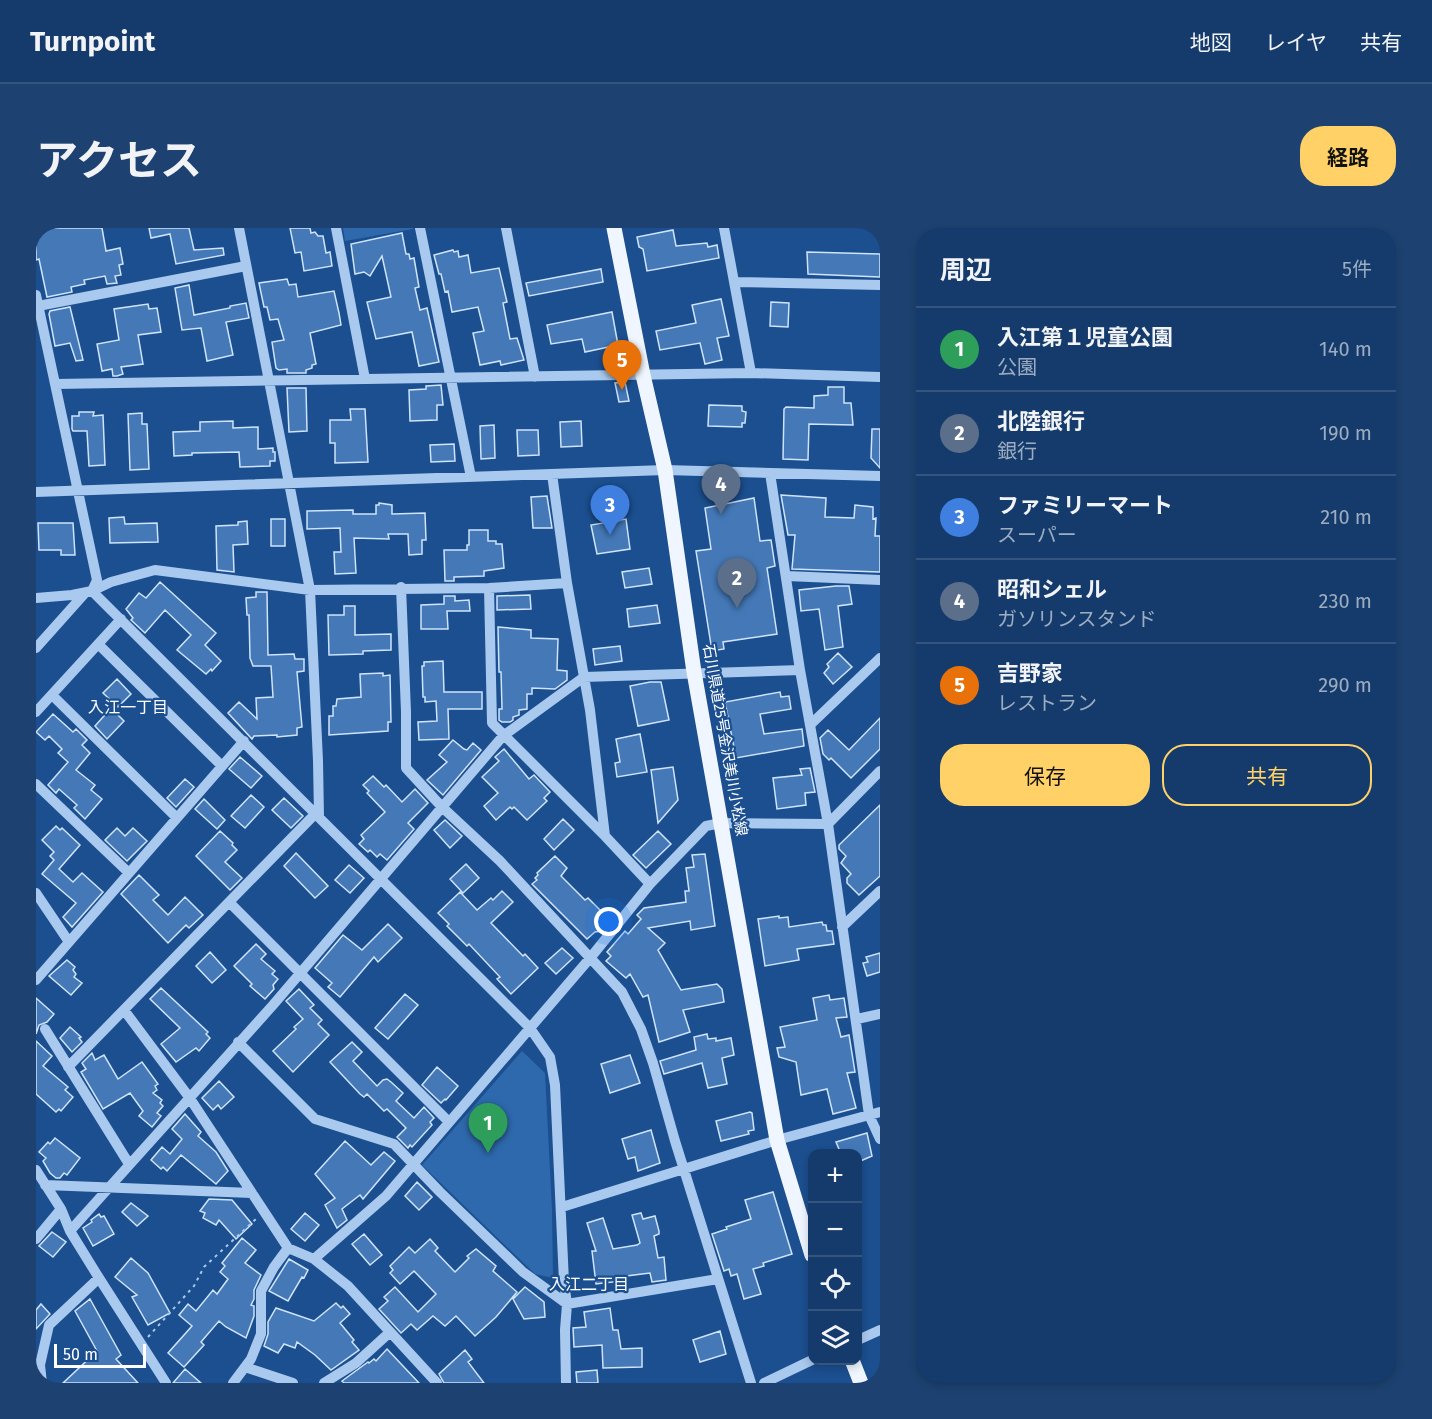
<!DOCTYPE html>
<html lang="ja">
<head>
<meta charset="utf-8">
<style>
  body { margin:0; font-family:"Fira Sans","Noto Sans JP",sans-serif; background:#1d4271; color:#f1f3f6 }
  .controls { position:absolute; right:18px; bottom:18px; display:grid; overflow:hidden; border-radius:12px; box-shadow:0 3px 9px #0003 }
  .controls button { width:54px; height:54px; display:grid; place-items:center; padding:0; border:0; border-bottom:2px solid #33557e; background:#143b6b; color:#f1f3f6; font:30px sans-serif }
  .scale { position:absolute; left:18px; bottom:15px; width:92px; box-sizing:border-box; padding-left:6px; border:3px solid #fff; border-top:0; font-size:16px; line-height:21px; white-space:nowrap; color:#fff; -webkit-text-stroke:4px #1b4f8f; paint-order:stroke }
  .you { position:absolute; left:573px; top:694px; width:21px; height:21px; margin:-15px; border:4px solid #fff; border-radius:50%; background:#1a73e8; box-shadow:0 0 0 9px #1a73e833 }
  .badge { display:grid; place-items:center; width:39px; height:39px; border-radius:50%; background:#ffd166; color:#fff; font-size:20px; font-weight:700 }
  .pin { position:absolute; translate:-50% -50px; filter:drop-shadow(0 2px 3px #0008) }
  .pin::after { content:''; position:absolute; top:32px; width:21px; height:18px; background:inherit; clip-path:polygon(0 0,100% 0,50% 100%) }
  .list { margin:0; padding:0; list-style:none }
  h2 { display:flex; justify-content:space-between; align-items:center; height:78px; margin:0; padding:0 24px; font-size:26px }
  h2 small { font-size:20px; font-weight:400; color:#9dadc1 }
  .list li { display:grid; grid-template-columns:39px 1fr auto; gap:18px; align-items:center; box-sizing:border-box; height:84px; padding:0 24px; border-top:2px solid #33557e }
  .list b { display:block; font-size:22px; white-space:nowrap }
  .list p { margin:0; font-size:20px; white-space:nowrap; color:#9dadc1 }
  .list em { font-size:20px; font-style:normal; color:#9dadc1 }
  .actions { display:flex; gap:12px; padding:18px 24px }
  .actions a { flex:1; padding:14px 0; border:2px solid #ffd166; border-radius:24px; text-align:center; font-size:21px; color:#ffd166 }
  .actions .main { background:#ffd166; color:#111 }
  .icon { flex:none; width:33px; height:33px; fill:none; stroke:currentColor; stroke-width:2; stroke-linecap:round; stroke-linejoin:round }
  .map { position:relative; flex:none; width:844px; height:1155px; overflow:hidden; border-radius:24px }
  header { display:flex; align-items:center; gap:36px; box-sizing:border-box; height:84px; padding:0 30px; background:#143b6b; border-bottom:2px solid #33557e }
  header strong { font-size:28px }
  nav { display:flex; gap:33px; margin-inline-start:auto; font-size:21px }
  .intro { display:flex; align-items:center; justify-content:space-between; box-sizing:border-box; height:144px; padding:0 36px }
  h1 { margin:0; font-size:42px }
  .button { padding:15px 27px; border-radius:24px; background:#ffd166; color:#111; font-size:21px; font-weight:700 }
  main { display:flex; gap:36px; padding:0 36px }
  aside { flex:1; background:#143b6b; border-radius:24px; box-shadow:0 3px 9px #0003 }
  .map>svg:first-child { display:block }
  .green { fill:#2e69ad }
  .building { fill:#4478b7; stroke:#cfe3fa; stroke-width:1.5 }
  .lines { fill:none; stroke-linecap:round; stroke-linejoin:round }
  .path { stroke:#a9c9ee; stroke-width:2; stroke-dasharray:3 4.5; stroke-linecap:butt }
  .minor { stroke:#a9c9ee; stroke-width:10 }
  .major { stroke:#f0f6ff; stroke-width:15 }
  .labels { text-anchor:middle; stroke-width:4.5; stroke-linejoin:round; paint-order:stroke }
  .street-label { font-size:15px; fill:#fff; stroke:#1b4f8f }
  .neighbourhood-label { font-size:16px; fill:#fff; stroke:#1b4f8f }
</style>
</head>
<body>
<header>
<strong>Turnpoint</strong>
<nav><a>地図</a><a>レイヤ</a><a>共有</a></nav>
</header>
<div class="intro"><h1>アクセス</h1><a class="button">経路</a></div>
<main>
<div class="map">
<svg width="844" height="1155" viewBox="0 0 844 1155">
  <rect width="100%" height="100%" fill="#1b4f8f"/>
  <path class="green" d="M307 0H377V1L309 13Z
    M486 823 509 845 516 982 517 1050 499 1046 386 937Z"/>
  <path class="building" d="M0 0H66L70 23 84 20 87 36 83 37 85 47 79 48 81 55 71 56 69 48 48 52 49 56 35 59 36 64 11 69 3 31 0 32Z
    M113 0H153L158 22 187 20 188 27 140 36 134 6 115 10Z
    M254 0H274L275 5 279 4 282 8H287L290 25 294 24 296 38 268 43 265 24 259 25Z
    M637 2 640 18 671 15 672 19 681 17 683 30 611 43 607 21 603 19 601 9Z
    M366 5 370 26H373L374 31 378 30 383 59 379 60 384 82 391 80 403 134 383 138 376 104 340 111 331 74 355 69 346 28 334 48 328 44 319 46 315 16Z
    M417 22 418 24 422 23 423 29 432 27 435 45 463 40 471 74 467 75 474 111 481 110 488 132 465 137 464 133 444 137 437 105 448 103 442 79 416 84 412 63 409 64 405 46H403L398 27Z
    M771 24 844 26V49L772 46Z
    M565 41 567 54 493 68 490 55Z
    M251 51 253 57 260 56 262 69 298 63 303 85 305 97 274 105 280 136 276 137V140L270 142V145H251V141L243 142 240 140 236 114 248 112 242 91 234 92 231 79H228L224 60 223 55Z
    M153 57 158 87 194 80V78L210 75 213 90 190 94 197 127 171 133 165 100 146 102 139 60Z
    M685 71 693 108 681 110 686 132 669 136 664 115 624 122 620 103 660 95 656 77Z
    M735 74 753 75 752 99 734 98Z
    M112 76 113 81 121 80 125 104 102 107 107 136 85 139 87 146 81 148H77L76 141 66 143 61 116 83 112 78 81Z
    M34 79 47 132 40 133 34 115 19 118 13 86 14 83Z
    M576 84 582 117 549 124 546 111 515 116 511 97Z
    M589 154 593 173 583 174 579 155Z
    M405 157 407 177H401V192L374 193 373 162 390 161V158Z
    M792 159H808V175H815L817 197 773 196 772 232 747 231 748 181 750 179 778 180V168L792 167Z
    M251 160H270L271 203 253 204Z
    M673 177 706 178V183L710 184 709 195H706V199L672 198Z
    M314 181H329L332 234 299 235V215H294V192H315Z
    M43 184H58L57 188 67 187 69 237 53 238 51 203H37L36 201V188H43Z
    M106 185V196H111L113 241 94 242 92 186Z
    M197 193V200L222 199V221L237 220V224H239V233H234V238L204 239 203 224 156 225V227L138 228 137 204 164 203V194Z
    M545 193 546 218 525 219 524 194Z
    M458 197 459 230 445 231 444 198Z
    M836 201H844V240L835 230Z
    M481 202H502L503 227 482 228Z
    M418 216 419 233 395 234 394 217Z
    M745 267 790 270 789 289 818 290 819 277 837 279V291L840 290 839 308H844V344L756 341 759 307H752Z
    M511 268 516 300H497L495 269Z
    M718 270 724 313 735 312 739 338 731 340 741 406 687 414 688 421 676 423 660 323 675 321 669 280Z
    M343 275 356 277V286L389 285 390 312H386V326L373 327 372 306H352L353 311 318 310 320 345 299 346 298 324H305L304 300 271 301V283L317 282V286H340V277H343Z
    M88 289 89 296 121 295 122 314 74 315 73 290Z
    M235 291H249V318H235Z
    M590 291 594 321 561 326 555 297Z
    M211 293 212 316 197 317 198 344 181 342 180 298 202 297V294Z
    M2 295H37L39 327H25V322H3Z
    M433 302H452V313H460V316H466L468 340 448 343V348L418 349V353H409L408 322H431V317H433Z
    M613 340 616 356 589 360 586 344Z
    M124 354 180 405 169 417 185 433 176 443 175 441 170 446 141 422 155 407 129 382 109 405 95 392 97 390 90 381 103 365 110 370Z
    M800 358H813L816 376 802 378 807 419 789 422 783 381 765 383 763 362Z
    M220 364H231L232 427 258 426 259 431H268V443L261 444 266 499 261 500V507L241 509V507L218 508 216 511 192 485 203 474 221 491 220 470 237 469 235 438H217L214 430 213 387H211L210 370 220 369Z
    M494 367 495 381 461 382V368Z
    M408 368H419V373L433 372 434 383H411L412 401H385V377L408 376Z
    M621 377 624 395 593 399 591 381Z
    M308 378H319V407L355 406V422L327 423V426L293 427 292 387H308Z
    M462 399 495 402V410L522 411 521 442 531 443V452L519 461 496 460V466H491V481L483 482V487L477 489V492L474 494H466L463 492V481H466L465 444H463Z
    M584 418 586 433 559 437 557 421Z
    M802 425 816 439 797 456 788 445 793 439 791 436Z
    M407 433 408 464H446V481H412L413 511 383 512 382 494 401 493 400 473 389 474V469H387L386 438H388V434Z
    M347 445V448L354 447 355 494H352V503L293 507V488H297V478H300L301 471 325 469 324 446Z
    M81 451 95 466 82 479 67 465Z
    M614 454H625L633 492 602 498 594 458Z
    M744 464 745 469 753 468 755 481 724 486 728 506 766 501 768 518 700 530 689 474Z
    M75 480 88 493 71 511 59 498Z
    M17 486 37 504 40 501 51 512 46 517 54 525 40 542 59 557 55 562 66 571 49 591 38 580 41 577 23 561 20 565 12 557 32 534 22 525 26 521 13 508 9 512 0 504Z
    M844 490V521L815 550 795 530 793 532 787 526 784 510 792 502 813 522Z
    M604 506 611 544 581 549 579 535 584 534 580 511Z
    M417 512 428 521 431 522 437 515 445 522 407 567 391 552 411 534 403 527Z
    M468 521 493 551 498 547 514 564 508 570 511 573 491 592 478 579 476 581 474 579 460 592 448 578 462 565 446 549 463 533 459 529Z
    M204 529 226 548 215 560 193 541Z
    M637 539 642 572 622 595 615 542Z
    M774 540 779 564 769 565 770 577 741 581 737 550 766 547 764 541Z
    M337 548 348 559 350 557 366 574 379 561 392 575 372 595 378 601 351 632 344 626 341 629 334 622 332 624 323 616 328 611 325 607 349 584 331 565 333 563 327 557Z
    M149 551 158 559 140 579 131 570Z
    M215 567 228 579 209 600 195 588Z
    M248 570 267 588 255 600 236 582Z
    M168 571 189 592 181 601 159 581Z
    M844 577V648L823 667 811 655V650L815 646 805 635 810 628 803 621V617Z
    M527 591 538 602 518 622 508 611Z
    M409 592 426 608 414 620 398 602Z
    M20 598 24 602 26 600 44 617 23 641 37 654 46 645 67 664 36 699 27 689 40 675 6 646 18 632 14 628 18 624 6 612Z
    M81 600 89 608 97 600 111 613 91 633 69 612Z
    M184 603 197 615 196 617 201 622 189 634 206 650 194 662 160 628Z
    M622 603 635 616 610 640 597 627Z
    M260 625 292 658 279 670 248 638Z
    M669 626 679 698 655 702 654 693 612 700 629 715 622 722 645 762 681 756 686 761 688 774 647 782 654 804 623 814 612 767 607 769 594 746 590 750 570 733 575 728 571 724 589 703 592 706 605 691 601 687 608 680 650 674 649 663H653L650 640 658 639 656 627Z
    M519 628 531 640 525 648 549 672 552 670 572 690 565 698 568 701 566 703 559 704 551 711 496 656 501 652 499 650 502 647 501 645Z
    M430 636 443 650 427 665 414 651Z
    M313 637 328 650 314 665 299 652Z
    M103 647 123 667 117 672 132 687 149 669 167 687 153 700 150 697 132 715 85 666Z
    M466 663 477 674 455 695 487 728 489 726 502 740 475 766 461 751 464 749 433 716 431 718 411 698 413 696 402 685 424 664 441 682 455 670 457 672Z
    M743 688V690L752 689 753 699 786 694 787 697H790L791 703H796L798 716 761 721 763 732 729 738 722 691Z
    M352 696 366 710 342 734 338 729 304 769 292 759 296 755 279 740 307 707 326 722Z
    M220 716 230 726 225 731 239 743 236 746 242 751 237 757 238 761 229 771 214 758 216 756 198 738Z
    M526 720 537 730 520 746 509 735Z
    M174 724 190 742 176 755 160 738Z
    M844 725V744L831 748 827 735 832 734 830 729Z
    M31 732 39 739 37 742 40 746 38 749 46 755 35 767 13 748Z
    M125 760 172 804 170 806 174 810 163 823 160 820 140 834 125 816 144 800 114 771Z
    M263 761 278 777 274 780 286 792 282 796 293 807 257 844 237 823 260 801 258 799 267 791 250 773Z
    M369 766 382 777 352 811 339 800Z
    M793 767 794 772 808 770 811 789 800 790 805 809 813 807 819 844 811 845 820 880 797 886 791 861 765 867 760 834 743 829 741 820 749 819 744 799 781 792 777 770Z
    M0 770 18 786 11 794 3 797 0 806Z
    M34 799 45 809 43 810 46 814 36 824 24 810Z
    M671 806 672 811 680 810V813L695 810 698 827 686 830 691 856 672 860 666 835 628 846 624 833 660 822 658 809Z
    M0 813 16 828 7 838 32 859 29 862 37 869 25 883 23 881 20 884 0 866Z
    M316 814 326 824 317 833 341 858 347 852 351 851 355 854 367 865 360 873 378 890 388 879 398 890 394 894 396 897 376 919 374 917 372 920 361 909 370 900 351 881 348 883 331 866 328 869 324 866 294 834Z
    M56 825 59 832 68 827 82 851 106 834 122 856 119 858 121 862 117 865 126 872 124 875 127 878 121 885 125 888 116 899 103 888 107 883 94 865 67 881 45 844 50 841 46 835Z
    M594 827 604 855 574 865 565 836Z
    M401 839 422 858 410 872 409 871 405 875 386 857Z
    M183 853 198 869 185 881 182 877 177 882 166 870Z
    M714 884 716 885 718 902 712 903 713 906 685 913 680 893Z
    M149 886 165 904 162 908 180 924 192 943 180 956 145 927 131 943 127 939 125 941 115 932 126 919 134 926 146 911 136 901Z
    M615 902 624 935 602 943 599 929 592 931 586 911Z
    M831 905 836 928 822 934V926H805L800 914Z
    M19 910 44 930 31 947 28 945 24 950H20L14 945 7 933 10 930 3 924 12 914 14 916Z
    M309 913 335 937 348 924 359 933 327 971 324 967 306 981 311 992 301 1000 289 977 299 970 279 946Z
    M381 954 396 969 383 982 369 968Z
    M737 964 756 1026 727 1035 728 1038 717 1041 725 1066 708 1071 701 1046 695 1048 693 1041 688 1043 676 1006 691 1001 690 999 715 991 709 972Z
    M173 971 196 972 216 996 200 1011 183 992 180 997 167 990 169 985 164 983Z
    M95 975 112 988 101 998 86 984Z
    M269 985 283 997 269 1013 255 1001Z
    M605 985 607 991 619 988 623 1003V1006L618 1008 622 1030 628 1029 630 1052 616 1054 614 1045 606 1046 583 1049 584 1053 560 1056 556 1023H560L551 995 567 990 577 1021 601 1017 604 1015 596 987Z
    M63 986 65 989 68 988 78 1006 57 1018 47 1000 56 994 55 992Z
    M16 1004 30 1014 17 1029 3 1018Z
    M328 1006 346 1027 334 1037 316 1016Z
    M206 1010 220 1022 209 1035 225 1047 218 1062V1071L215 1077 218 1078V1088L210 1110 190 1099 183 1093 165 1114 168 1117 148 1139 132 1125 156 1098 143 1087 152 1076 160 1083 177 1062 181 1066 192 1051 184 1044 189 1038 186 1035Z
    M394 1011 402 1020 399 1023 419 1044 433 1030 431 1028 440 1021 460 1038 457 1043 481 1064 460 1089 439 1108 420 1088 409 1098 397 1088 381 1102 375 1096 365 1105 343 1081 352 1073 348 1069 359 1059 382 1084 400 1066 378 1043 364 1056 354 1045 357 1042 354 1038 373 1019 379 1025Z
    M95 1030 112 1045 134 1085 112 1097 96 1069 101 1067 79 1049Z
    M253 1031 272 1042 268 1050 266 1049 252 1073 233 1063Z
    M489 1059 508 1074 509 1089 488 1091 477 1071Z
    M54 1071 85 1127 80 1131 102 1155H27L61 1123 39 1083Z
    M300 1075 305 1080 307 1078 314 1086 304 1095 318 1112 316 1114 323 1122 295 1142 279 1127 261 1114 259 1120 248 1116 242 1125 228 1118 232 1106V1094L240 1080 278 1093Z
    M5 1076 14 1086 0 1101V1082Z
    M574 1080 577 1102H582L585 1121 606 1120V1139L567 1140 566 1117 538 1119 537 1100 550 1099 548 1084Z
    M684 1103 690 1126 664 1134 657 1112Z
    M351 1121 383 1155H308L306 1153 332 1134 333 1135 338 1131 340 1133Z
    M429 1122 436 1131 432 1134 448 1155H408L403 1146Z
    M149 1141 165 1155H137Z
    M561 1142 562 1155H541L540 1144Z"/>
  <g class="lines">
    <path class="path" d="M112 1109 158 1058 168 1039 221 990"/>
    <path class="minor" d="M203 0 274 362 282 533 283 588
      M300 0 329 151
      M384 0 435 249
      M470 0 499 149
      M688 0 715 145
      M698 54 844 57
      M0 67 61 352 56 363
      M2 78 210 38
      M19 156 715 145 844 149
      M734 245 764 442 792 596 833 887 844 911
      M516 246 531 355 554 482 569 608 614 656
      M0 264 629 242 844 248
      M751 348 844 352
      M365 359 370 484V540L406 579 464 633 586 764 605 801 617 835 639 913 715 1155
      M453 360 456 495 569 608
      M56 363 494 800 514 829 519 857 528 1054 531 1076 529 1102 530 1155
      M0 370 36 367 56 363 75 354 119 342 274 362 453 360 531 355
      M62 416 186 538
      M0 420 50 364
      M16 467 141 590
      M0 484 85 391
      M774 497 844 430
      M0 556 93 645
      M0 665 33 714
      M193 674 413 894
      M806 699 844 663
      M0 752 208 513
      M88 782 153 869 252 1020 278 1031 312 1058 401 1155
      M821 791 844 786
      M9 801 93 936
      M202 814 279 891 358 916 404 964 487 1044 531 1076 682 1051
      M32 839 280 585
      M0 942 25 981 34 1003 63 1050 130 1155
      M9 957 216 965
      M526 979 741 912 844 884
      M34 1003 237 777 467 508 548 449 764 442
      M0 1011 25 981
      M278 1031 350 968 555 729 614 656 670 598 685 595 792 596 844 543
      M822 1112 844 1102
      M209 1139 257 1155
      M6 1155 4 1137 13 1097 63 1050
      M197 1155 215 1131 225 1106V1063L238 1039 252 1020
      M288 1155 320 1135 353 1105
      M728 1155 776 1132"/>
    <path class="major" d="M578 0 607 147 629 242 658 444 741 912 776 1027
      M816 1132 825 1155"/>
  </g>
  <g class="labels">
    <g class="street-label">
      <text transform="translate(689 512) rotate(80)" y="5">石川県道25号金沢美川小松線</text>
    </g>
    <g class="neighbourhood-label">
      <text x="92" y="485">入江一丁目</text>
      <text x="553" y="1062">入江二丁目</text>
    </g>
  </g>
</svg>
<div class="controls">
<button>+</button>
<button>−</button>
<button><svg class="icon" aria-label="locate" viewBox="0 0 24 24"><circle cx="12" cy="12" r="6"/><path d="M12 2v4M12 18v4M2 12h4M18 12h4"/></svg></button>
<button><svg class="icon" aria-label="layers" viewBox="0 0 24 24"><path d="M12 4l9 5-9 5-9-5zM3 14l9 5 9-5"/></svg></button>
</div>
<div class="scale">50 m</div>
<div class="you"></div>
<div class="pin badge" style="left:452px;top:925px;background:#2e9e5b">1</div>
<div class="pin badge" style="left:701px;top:380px;background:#5c6f8a">2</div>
<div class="pin badge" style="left:574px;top:307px;background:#3f7fe0">3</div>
<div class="pin badge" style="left:685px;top:286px;background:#5c6f8a">4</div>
<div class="pin badge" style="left:586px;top:162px;background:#e8710a">5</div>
</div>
<aside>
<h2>周辺<small>5件</small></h2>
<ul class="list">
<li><span class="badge" style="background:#2e9e5b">1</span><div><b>入江第１児童公園</b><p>公園</p></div><em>140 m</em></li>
<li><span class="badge" style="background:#5c6f8a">2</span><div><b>北陸銀行</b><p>銀行</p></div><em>190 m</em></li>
<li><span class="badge" style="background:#3f7fe0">3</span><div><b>ファミリーマート</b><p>スーパー</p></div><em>210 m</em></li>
<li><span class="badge" style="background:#5c6f8a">4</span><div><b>昭和シェル</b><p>ガソリンスタンド</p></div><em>230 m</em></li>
<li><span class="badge" style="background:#e8710a">5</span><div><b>吉野家</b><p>レストラン</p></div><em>290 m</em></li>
</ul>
<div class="actions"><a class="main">保存</a><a>共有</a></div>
</aside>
</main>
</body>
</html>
